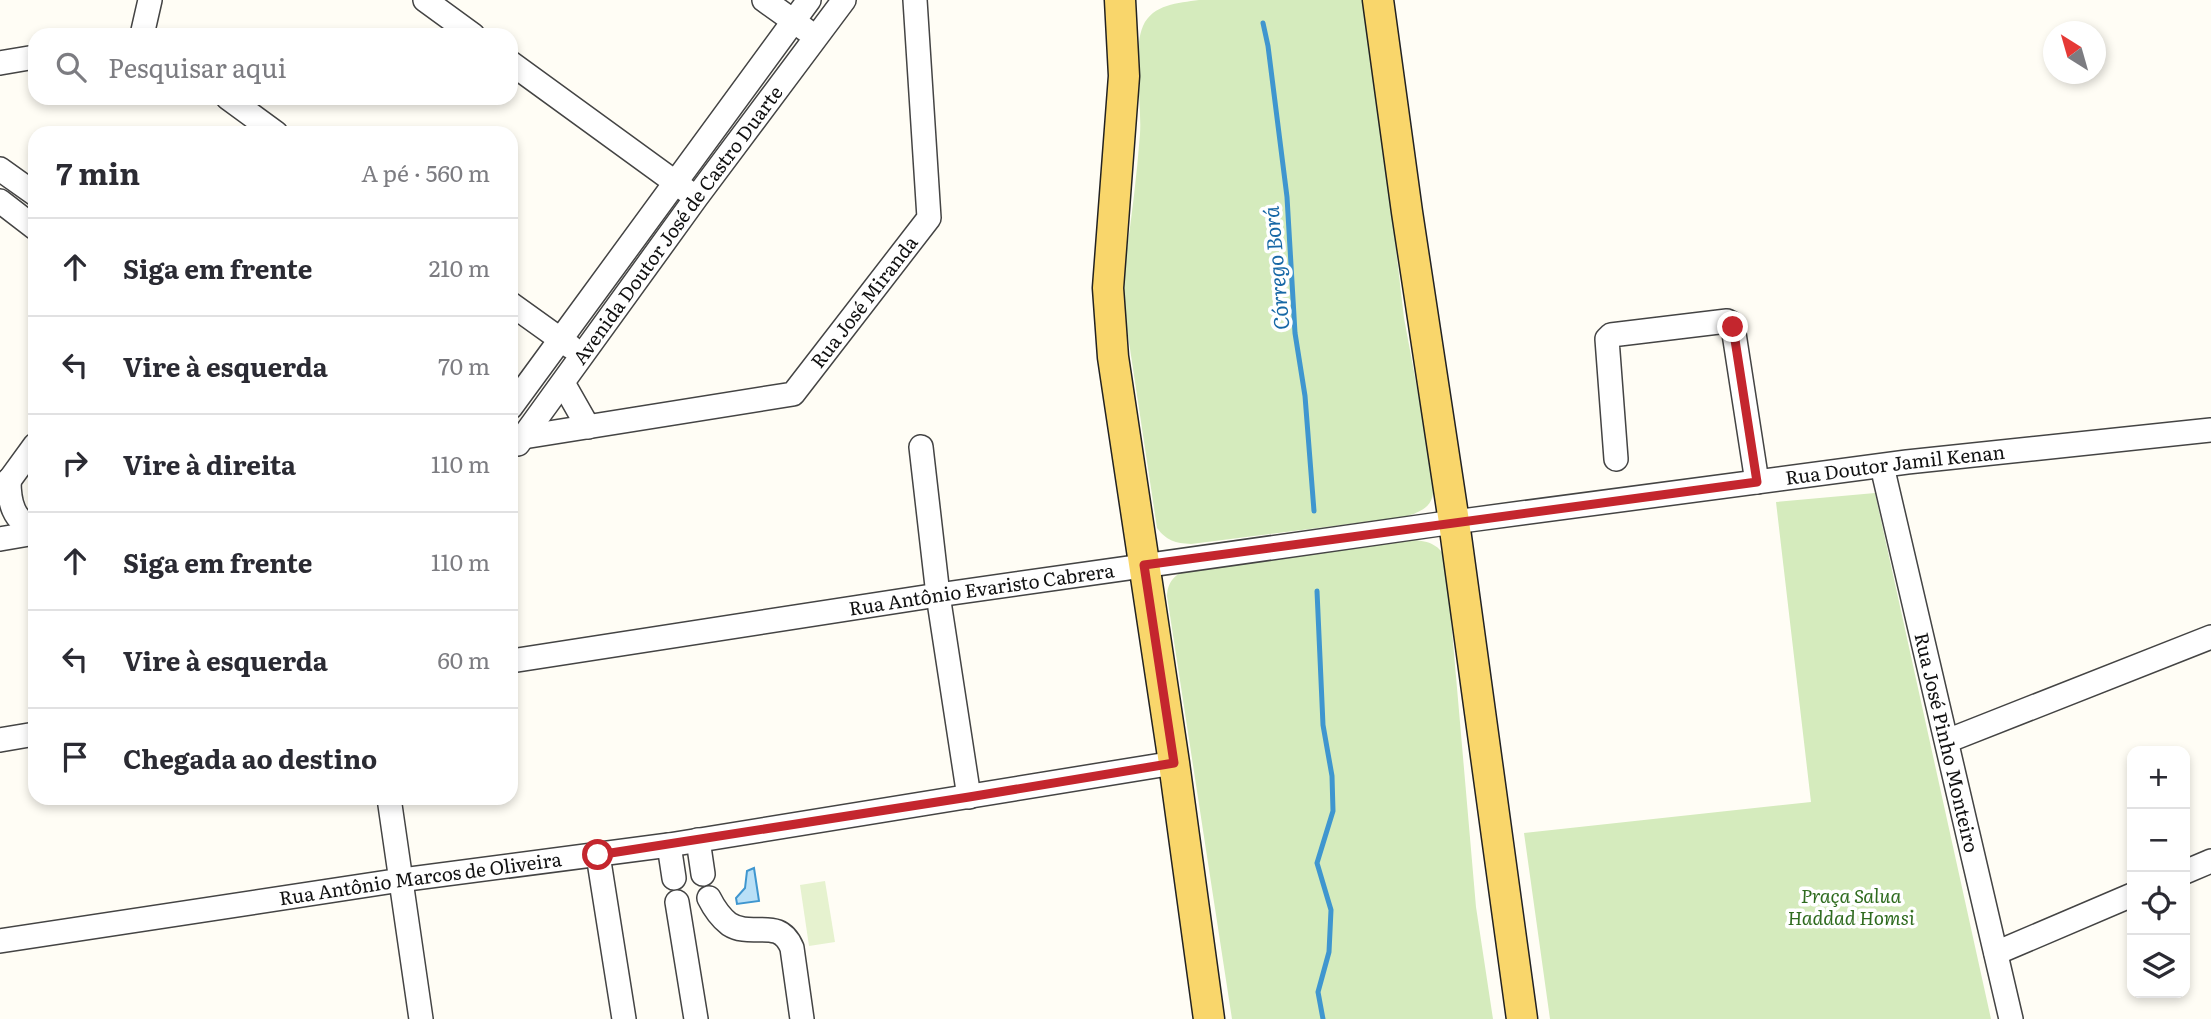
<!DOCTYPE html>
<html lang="pt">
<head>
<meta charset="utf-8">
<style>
  body { margin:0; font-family:Literata,serif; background:#f7f7f7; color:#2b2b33 }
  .controls { position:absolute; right:21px; bottom:21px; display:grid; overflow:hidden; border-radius:14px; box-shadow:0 4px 10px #0003 }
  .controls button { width:63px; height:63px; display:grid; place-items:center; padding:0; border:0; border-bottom:2px solid #e1e1e2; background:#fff; color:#2b2b33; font:35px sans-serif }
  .compass { position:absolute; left:2043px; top:21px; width:63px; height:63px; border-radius:50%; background:#fff; box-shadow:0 4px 10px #0003; rotate:323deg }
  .stop { position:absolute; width:21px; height:21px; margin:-16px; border:5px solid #c4262e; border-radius:50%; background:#fff }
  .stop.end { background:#c4262e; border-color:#fff; box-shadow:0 2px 7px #0008 }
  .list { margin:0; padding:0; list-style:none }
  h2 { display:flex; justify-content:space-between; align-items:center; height:91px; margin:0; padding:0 28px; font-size:30px }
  h2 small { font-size:23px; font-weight:400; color:#7c7c81 }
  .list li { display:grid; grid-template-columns:46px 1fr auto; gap:21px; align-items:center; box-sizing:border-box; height:98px; padding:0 28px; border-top:2px solid #e1e1e2 }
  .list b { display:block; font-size:26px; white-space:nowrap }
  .list em { font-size:23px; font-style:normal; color:#7c7c81 }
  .icon { flex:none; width:38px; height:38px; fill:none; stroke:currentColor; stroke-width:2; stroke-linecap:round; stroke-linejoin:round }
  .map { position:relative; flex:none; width:2211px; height:1019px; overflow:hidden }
  .search { position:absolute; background:#fff; box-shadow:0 4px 10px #0003; left:28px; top:28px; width:490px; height:77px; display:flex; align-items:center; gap:18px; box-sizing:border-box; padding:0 24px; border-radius:21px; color:#7c7c81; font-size:26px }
  .panel { position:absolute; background:#fff; box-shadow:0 4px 10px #0003; left:28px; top:126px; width:490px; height:679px; border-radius:21px }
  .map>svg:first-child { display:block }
  .green { fill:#d5ebbd }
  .pitch { fill:#e6f2cf }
  .water { fill:#b9e0f7; stroke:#3f96cf; stroke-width:2 }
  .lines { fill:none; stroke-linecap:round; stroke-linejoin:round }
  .stream { stroke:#3f96cf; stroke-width:5 }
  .minor-casing { stroke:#444; stroke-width:26 }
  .major-casing { stroke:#222; stroke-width:33 }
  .minor { stroke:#fff; stroke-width:23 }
  .major { stroke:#f9d66b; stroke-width:30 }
  .route { stroke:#c4262e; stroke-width:9 }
  .labels { text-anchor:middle; stroke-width:7; stroke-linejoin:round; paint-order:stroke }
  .street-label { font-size:19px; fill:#111; stroke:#fff }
  .park-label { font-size:19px; font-style:italic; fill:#2f6b1f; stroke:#fff }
  .water-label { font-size:21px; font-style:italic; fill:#1768a6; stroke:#fff }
</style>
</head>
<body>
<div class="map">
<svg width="2211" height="1019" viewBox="0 0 2211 1019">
  <rect width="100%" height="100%" fill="#fffdf5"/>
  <path class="green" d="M1199 0H1367L1404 318 1433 474C1435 502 1432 508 1405 517L1191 544C1175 543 1167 541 1157 528L1121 289C1129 238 1136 186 1140 134 1142 104 1132 52 1143 26 1153 4 1178 3 1199 0Z
    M1875 493 1991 1019H1550L1524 833 1811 802 1776 502Z
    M1413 540C1429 541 1441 545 1446 561L1476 907 1493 1019H1232L1167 596C1168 579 1177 573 1192 568Z"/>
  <path class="pitch" d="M825 881 835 942 809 946 800 885Z"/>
  <path class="water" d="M754 868 759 901 737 904 736 898 745 888 747 871Z"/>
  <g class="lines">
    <path class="stream" d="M1263 23 1268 46 1287 197 1295 333 1305 396 1314 511
      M1317 591 1323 725 1332 776 1333 811 1317 863 1331 910 1329 952 1318 992 1323 1019"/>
    <defs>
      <g id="minor">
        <path d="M425 0 473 35"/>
        <path d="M764 0 806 30"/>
        <path d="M142 35 150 0"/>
        <path d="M0 63 35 57"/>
        <path d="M511 63 687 191"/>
        <path d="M228 98 276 133"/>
        <path d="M0 169 35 194"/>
        <path d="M0 201 35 228"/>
        <path d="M511 304 571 347"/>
        <path d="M563 383 588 427"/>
        <path d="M511 407 809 0"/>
        <path id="s1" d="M511 439 793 394 929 218 915 0"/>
        <path id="s2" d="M518 444 696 198 844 0"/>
        <path d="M921 447 938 595 969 797"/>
        <path d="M1616 459 1607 339 1611 335 1727 321 1731 323 1733 327 1757 482"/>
        <path id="s3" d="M1882 466 2011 1019"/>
        <path d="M9 480C9 502 13 521 35 529"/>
        <path d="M0 493 35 445"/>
        <path d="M0 539 35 533"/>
        <path id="s4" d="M511 661 938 595 1454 522 1907 462 2211 430"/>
        <path d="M0 740 35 734"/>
        <path d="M1947 741 2211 637"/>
        <path d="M389 798 421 1019"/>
        <path d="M698 840 703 874"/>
        <path d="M669 845 674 878"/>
        <path d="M598 855 624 1019"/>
        <path d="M2185 872 2211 861"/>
        <path d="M709 898C714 908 720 917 729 924 752 939 779 916 792 948L802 1019"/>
        <path d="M677 902 696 1019"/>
        <path id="s5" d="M0 941 401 880 669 845 1174 763"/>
        <path d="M1996 953 2132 895"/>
      </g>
      <path id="major" d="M1120 0 1124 76 1108 288 1113 357 1174 763 1209 1019
        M1378 0 1407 212 1454 522 1522 1019"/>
    </defs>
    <use href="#minor" class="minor-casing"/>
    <use href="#major" class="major-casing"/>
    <use href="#minor" class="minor"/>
    <use href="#major" class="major"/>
  </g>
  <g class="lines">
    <path class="route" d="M598 855 969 797 1174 763 1144 565 1757 482 1733 327"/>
  </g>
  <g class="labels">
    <g class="street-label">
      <text dy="7" stroke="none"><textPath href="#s2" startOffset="271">Avenida Doutor José de Castro Duarte</textPath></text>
      <text dy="7" stroke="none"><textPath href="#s1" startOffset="402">Rua José Miranda</textPath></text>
      <text dy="7" stroke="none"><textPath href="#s4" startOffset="1398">Rua Doutor Jamil Kenan</textPath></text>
      <text dy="7" stroke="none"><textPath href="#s4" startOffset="476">Rua Antônio Evaristo Cabrera</textPath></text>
      <text dy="7" stroke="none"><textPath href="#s3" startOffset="284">Rua José Pinho Monteiro</textPath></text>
      <text dy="7" stroke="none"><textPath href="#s5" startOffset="425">Rua Antônio Marcos de Oliveira</textPath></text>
    </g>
    <g class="park-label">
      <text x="1851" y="903">Praça Salua<tspan x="1851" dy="22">Haddad Homsi</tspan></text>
    </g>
    <g class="water-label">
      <text transform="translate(1277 268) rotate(-95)" y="7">Córrego Borá</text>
    </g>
  </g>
</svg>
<div class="controls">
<button>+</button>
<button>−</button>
<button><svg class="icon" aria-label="locate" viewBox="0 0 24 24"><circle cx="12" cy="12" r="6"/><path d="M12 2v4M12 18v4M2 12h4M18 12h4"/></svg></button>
<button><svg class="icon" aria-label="layers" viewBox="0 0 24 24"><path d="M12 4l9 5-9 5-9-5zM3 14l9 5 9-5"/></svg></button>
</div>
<svg class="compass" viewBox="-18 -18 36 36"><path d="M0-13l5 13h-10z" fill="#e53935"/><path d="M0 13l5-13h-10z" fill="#7c7c81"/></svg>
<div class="stop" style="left:598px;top:855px"></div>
<div class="stop end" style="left:1733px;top:327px"></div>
<div class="search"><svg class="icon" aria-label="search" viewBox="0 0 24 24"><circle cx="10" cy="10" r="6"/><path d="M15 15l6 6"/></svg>Pesquisar aqui</div>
<section class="panel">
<h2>7 min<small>A pé · 560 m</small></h2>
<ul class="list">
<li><svg class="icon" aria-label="ahead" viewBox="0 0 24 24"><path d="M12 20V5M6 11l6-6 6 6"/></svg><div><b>Siga em frente</b></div><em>210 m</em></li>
<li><svg class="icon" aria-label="left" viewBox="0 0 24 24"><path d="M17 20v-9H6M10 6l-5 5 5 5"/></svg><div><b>Vire à esquerda</b></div><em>70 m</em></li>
<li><svg class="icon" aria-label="right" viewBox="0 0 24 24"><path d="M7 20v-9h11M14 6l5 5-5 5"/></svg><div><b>Vire à direita</b></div><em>110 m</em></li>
<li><svg class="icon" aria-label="ahead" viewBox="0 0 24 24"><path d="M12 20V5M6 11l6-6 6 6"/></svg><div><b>Siga em frente</b></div><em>110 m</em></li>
<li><svg class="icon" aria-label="left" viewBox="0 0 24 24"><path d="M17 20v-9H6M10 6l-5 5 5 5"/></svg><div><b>Vire à esquerda</b></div><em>60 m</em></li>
<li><svg class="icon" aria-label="arrive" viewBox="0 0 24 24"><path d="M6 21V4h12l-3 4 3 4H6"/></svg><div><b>Chegada ao destino</b></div></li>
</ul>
</section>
</div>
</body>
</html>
